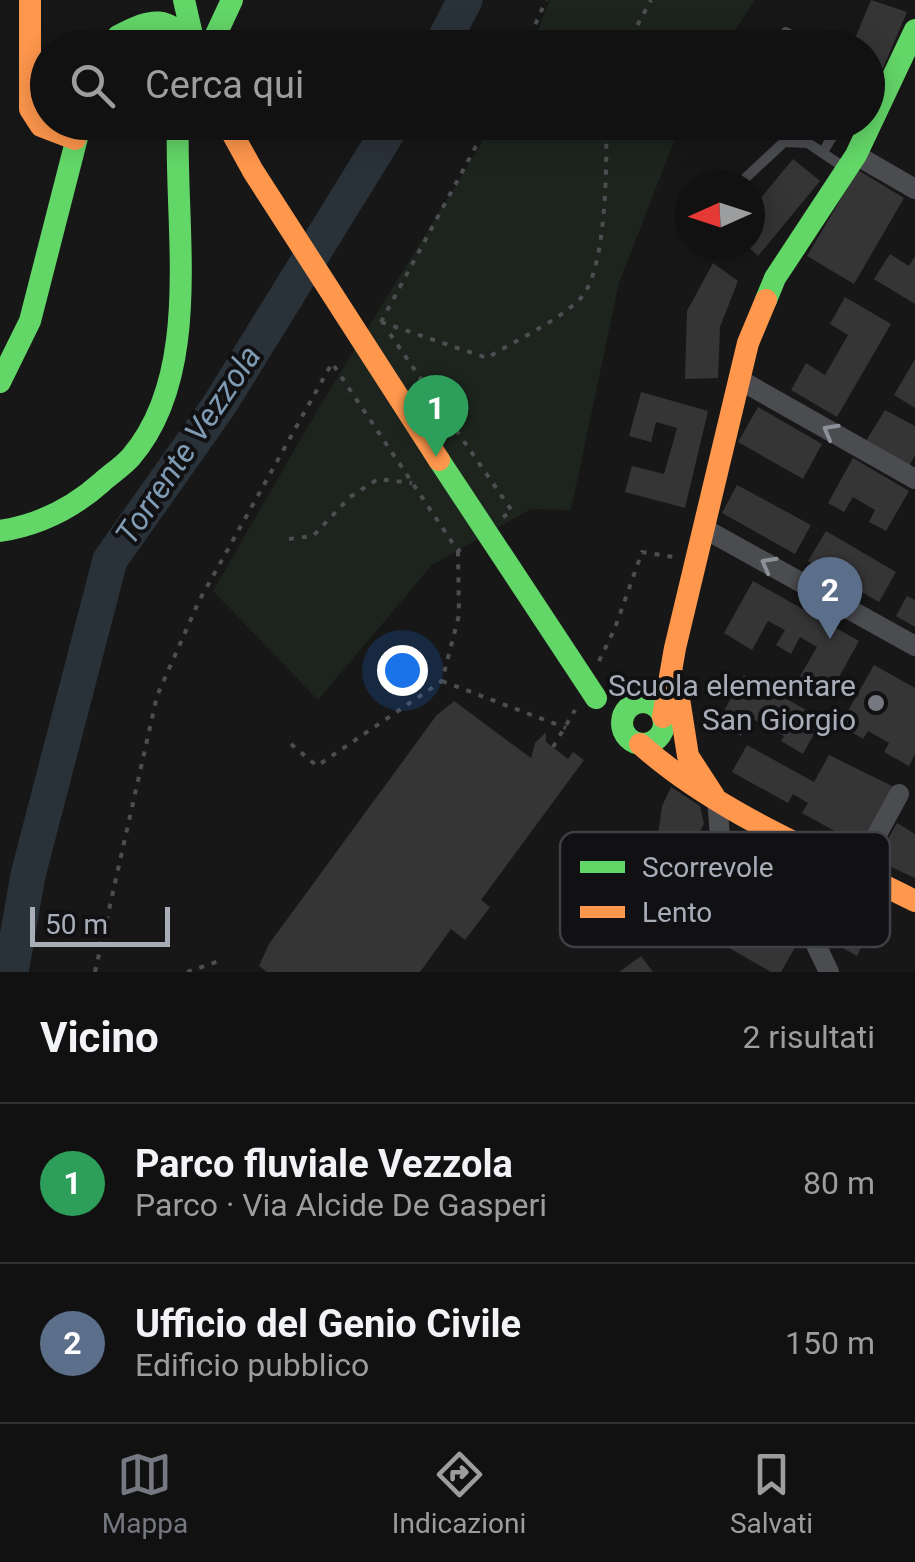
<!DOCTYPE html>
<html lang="it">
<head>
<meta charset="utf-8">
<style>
  body { margin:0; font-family:Roboto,sans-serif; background:#1a1a1a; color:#f1f3f6 }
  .compass { position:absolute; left:675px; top:170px; width:90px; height:90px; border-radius:50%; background:#111; box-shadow:0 5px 25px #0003; rotate:267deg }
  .scale { position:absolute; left:30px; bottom:25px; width:140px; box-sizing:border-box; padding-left:10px; border:5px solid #a8adb8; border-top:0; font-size:28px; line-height:35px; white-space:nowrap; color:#a8adb8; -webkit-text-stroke:8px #111113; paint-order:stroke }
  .you { position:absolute; left:402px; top:670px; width:35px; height:35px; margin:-25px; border:8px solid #fff; border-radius:50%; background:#1a73e8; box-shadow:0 0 0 15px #1a73e833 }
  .badge { display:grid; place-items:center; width:65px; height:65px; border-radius:50%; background:#757880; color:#fff; font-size:32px; font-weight:700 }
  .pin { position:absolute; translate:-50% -82px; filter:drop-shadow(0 2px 5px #0008) }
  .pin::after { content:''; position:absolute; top:52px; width:35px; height:30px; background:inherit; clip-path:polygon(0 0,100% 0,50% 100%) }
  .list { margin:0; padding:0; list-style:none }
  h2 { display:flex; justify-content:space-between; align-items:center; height:130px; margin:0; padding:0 40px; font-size:42px }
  h2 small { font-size:32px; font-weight:400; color:#9c9d9f }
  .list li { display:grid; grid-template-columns:65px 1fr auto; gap:30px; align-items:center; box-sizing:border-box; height:160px; padding:0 40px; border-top:2px solid #303131 }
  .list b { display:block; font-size:38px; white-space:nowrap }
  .list p { margin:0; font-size:32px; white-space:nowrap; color:#9c9d9f }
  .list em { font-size:32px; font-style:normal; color:#9c9d9f }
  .icon { flex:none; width:55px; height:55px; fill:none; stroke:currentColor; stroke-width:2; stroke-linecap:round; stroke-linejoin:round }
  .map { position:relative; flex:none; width:915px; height:972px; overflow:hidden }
  .search { position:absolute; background:#111; box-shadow:0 5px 25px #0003; left:30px; right:30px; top:30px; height:110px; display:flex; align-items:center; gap:25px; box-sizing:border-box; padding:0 35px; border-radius:55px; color:#9c9d9f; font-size:38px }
  .sheet { height:450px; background:#111 }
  nav { display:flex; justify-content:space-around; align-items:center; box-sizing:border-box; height:140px; border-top:2px solid #303131; background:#111; font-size:28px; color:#9c9d9f }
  nav a { display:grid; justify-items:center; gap:5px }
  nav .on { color:#757880 }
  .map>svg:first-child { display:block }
  .green { fill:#1d241e }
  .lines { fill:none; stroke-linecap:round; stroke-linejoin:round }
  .river { stroke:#2a3239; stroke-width:35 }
  .building { fill:#353536 }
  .path { stroke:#4d4e52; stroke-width:4; stroke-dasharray:5 8; stroke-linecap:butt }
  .lane { stroke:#4b4c50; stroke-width:10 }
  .street { stroke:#4b4c50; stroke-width:20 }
  .fast { stroke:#63d668; stroke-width:22 }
  .slow { stroke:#ff974d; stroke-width:22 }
  .fast-bridge { stroke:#63d668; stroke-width:22 }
  .slow-bridge { stroke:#ff974d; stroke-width:22 }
  .oneway { stroke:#8c9099 }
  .poi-dot { fill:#757880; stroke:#111113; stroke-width:4 }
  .labels { text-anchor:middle; stroke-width:8; stroke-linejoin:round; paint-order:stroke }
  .poi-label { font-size:30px; fill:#a8adb8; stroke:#111113; text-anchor:end }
  .water-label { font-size:32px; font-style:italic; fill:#7f9bb3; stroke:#111113 }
  .key { fill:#111113; stroke:#3e4045; stroke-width:2.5 }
  .key-label { font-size:28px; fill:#a8adb8 }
</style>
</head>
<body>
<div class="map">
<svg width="915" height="972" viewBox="0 0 915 972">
  <rect width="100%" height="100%" fill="#171717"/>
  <path class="green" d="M550 0H755L724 47H531Z
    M494 123H681L619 283 571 510 531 509 432 565 318 700 213 591 321 404Z"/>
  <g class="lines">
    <path class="river" d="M440 48 465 0
      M11 972 28 875 110 560 220 404 394 122"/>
  </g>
  <path class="building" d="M871 0 907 12 878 80 868 75V48H851Z
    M793 159 820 181 758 256 746 245H750V211Z
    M858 170 904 198 854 284 807 256Z
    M890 254 909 266 915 256V304L874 279Z
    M713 263 738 281 720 327 718 378 685 379 687 311Z
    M845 297 891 324 837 417 791 390 806 363 825 375 848 335 830 324Z
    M915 359V408L894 395Z
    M641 392 708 411 685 508 625 492 632 466 664 474 677 428 656 422 651 442 629 436Z
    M758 407 822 444 803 479 738 442Z
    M885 410 915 426V455L909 466 866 441Z
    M853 458 909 491 886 531 869 522 875 510 853 497 844 512 828 503Z
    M737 485 811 525 795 554 722 513Z
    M826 531 896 572 879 602 808 561Z
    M753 581 859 641 829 695 799 678 817 647 800 637 791 654 776 645 785 630 768 621 752 650 724 633Z
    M907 596 915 600V627L896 616Z
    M874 665 915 688V754L909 766 884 752 889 743 868 731 863 739 840 725Z
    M744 675 822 719 803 754 781 741 784 736 751 718 741 736 717 723Z
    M454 701 531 758 535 743 546 732V742L568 759 573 752 584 760 481 900 490 907 465 940 451 929 420 972H267L259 966 269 944 436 716Z
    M747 745 814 782 829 755 892 786 860 845 802 813 808 803 793 794 788 803 732 772Z
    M671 787 700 806 704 824 683 861 664 850 666 840 658 835 662 806Z
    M897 823 915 834V878L876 860Z
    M772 856 845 894 850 884 882 901 892 914 870 929 857 956 825 938 818 925 822 915 782 895 786 887 764 875Z
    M743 895 805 930 781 972H771L717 941Z
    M641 956 653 972H619Z"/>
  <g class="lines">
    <path class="path" d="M525 48 546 0
      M625 48 651 0
      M381 322 487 358C516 340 555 323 580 299 607 272 607 161 606 122
      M381 322 489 122
      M390 334 512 511 503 517
      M289 539 313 536 350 497 378 479 412 483
      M599 661 615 628 642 552 674 557
      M442 681 566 728
      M291 744 317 766 442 681 459 615 458 551
      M553 747 575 710
      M95 972 157 696 199 601 332 363 458 551 463 547
      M187 972 219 961"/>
    <path class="lane" d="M786 32 810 48
      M823 152 841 122
      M738 185 784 142 808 143 842 166"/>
    <path class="street" d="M856 155 915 189
      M740 380 915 479
      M705 529 915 646
      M717 800 720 836 738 868 766 897 808 928 829 972
      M857 871 899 794"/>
    <path class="fast" d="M184 0 195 48
      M118 36C154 17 165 16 194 45
      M212 43 232 0
      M766 300 775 278 856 155 915 30
      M0 382 30 321 81 122
      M0 531C39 525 73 508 102 482 111 474 123 466 131 457 204 372 174 226 178 122
      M622 723a21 21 0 1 1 42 0a21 21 0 1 1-42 0Z"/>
    <path class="slow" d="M30 0V109L41 126 75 139
      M677 686 688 756 714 796
      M663 717 675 648 748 343 766 300
      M640 744C718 814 822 854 915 901"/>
    <path class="fast-bridge" d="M439 460 596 698"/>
    <path class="slow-bridge" d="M226 122 253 171 439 460"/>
  </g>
  <defs><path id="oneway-chevron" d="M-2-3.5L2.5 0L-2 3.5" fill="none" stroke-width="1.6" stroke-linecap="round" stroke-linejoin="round" transform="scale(2.5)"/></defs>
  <g class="oneway">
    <use href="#oneway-chevron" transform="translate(830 431) rotate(-151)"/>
    <use href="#oneway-chevron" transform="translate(768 564) rotate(-151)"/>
  </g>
  <circle class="poi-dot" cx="876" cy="703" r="10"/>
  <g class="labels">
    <g class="poi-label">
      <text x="856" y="696">Scuola elementare<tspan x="856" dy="34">San Giorgio</tspan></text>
    </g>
    <g class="water-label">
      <text transform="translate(188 445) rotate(-56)" y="11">Torrente Vezzola</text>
    </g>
  </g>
  <rect x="560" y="832" width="330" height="115" rx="15" class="key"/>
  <rect x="580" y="861" width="45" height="12" fill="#63d668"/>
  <rect x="580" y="906" width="45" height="12" fill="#ff974d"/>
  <g class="key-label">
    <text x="642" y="877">Scorrevole</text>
    <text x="642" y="922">Lento</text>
  </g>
</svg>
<svg class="compass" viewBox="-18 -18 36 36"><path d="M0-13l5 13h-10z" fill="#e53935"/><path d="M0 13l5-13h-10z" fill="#9c9d9f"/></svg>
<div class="scale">50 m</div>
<div class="you"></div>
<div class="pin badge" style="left:436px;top:457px;background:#2e9e5b">1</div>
<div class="pin badge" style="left:830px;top:639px;background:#5c6f8a">2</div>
<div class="search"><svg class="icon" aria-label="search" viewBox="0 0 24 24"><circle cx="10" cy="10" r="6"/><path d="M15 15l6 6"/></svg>Cerca qui</div>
</div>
<section class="sheet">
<h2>Vicino<small>2 risultati</small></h2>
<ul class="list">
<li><span class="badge" style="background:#2e9e5b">1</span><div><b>Parco fluviale Vezzola</b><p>Parco · Via Alcide De Gasperi</p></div><em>80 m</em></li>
<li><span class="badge" style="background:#5c6f8a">2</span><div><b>Ufficio del Genio Civile</b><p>Edificio pubblico</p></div><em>150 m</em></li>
</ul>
</section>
<nav>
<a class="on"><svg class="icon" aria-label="map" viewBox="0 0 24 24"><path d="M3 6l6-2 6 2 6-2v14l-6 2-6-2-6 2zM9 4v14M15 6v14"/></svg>Mappa</a>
<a><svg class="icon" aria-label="directions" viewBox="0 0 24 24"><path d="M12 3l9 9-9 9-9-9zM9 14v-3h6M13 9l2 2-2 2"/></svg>Indicazioni</a>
<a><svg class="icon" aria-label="saved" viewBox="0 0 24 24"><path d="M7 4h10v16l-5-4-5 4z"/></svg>Salvati</a>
</nav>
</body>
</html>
